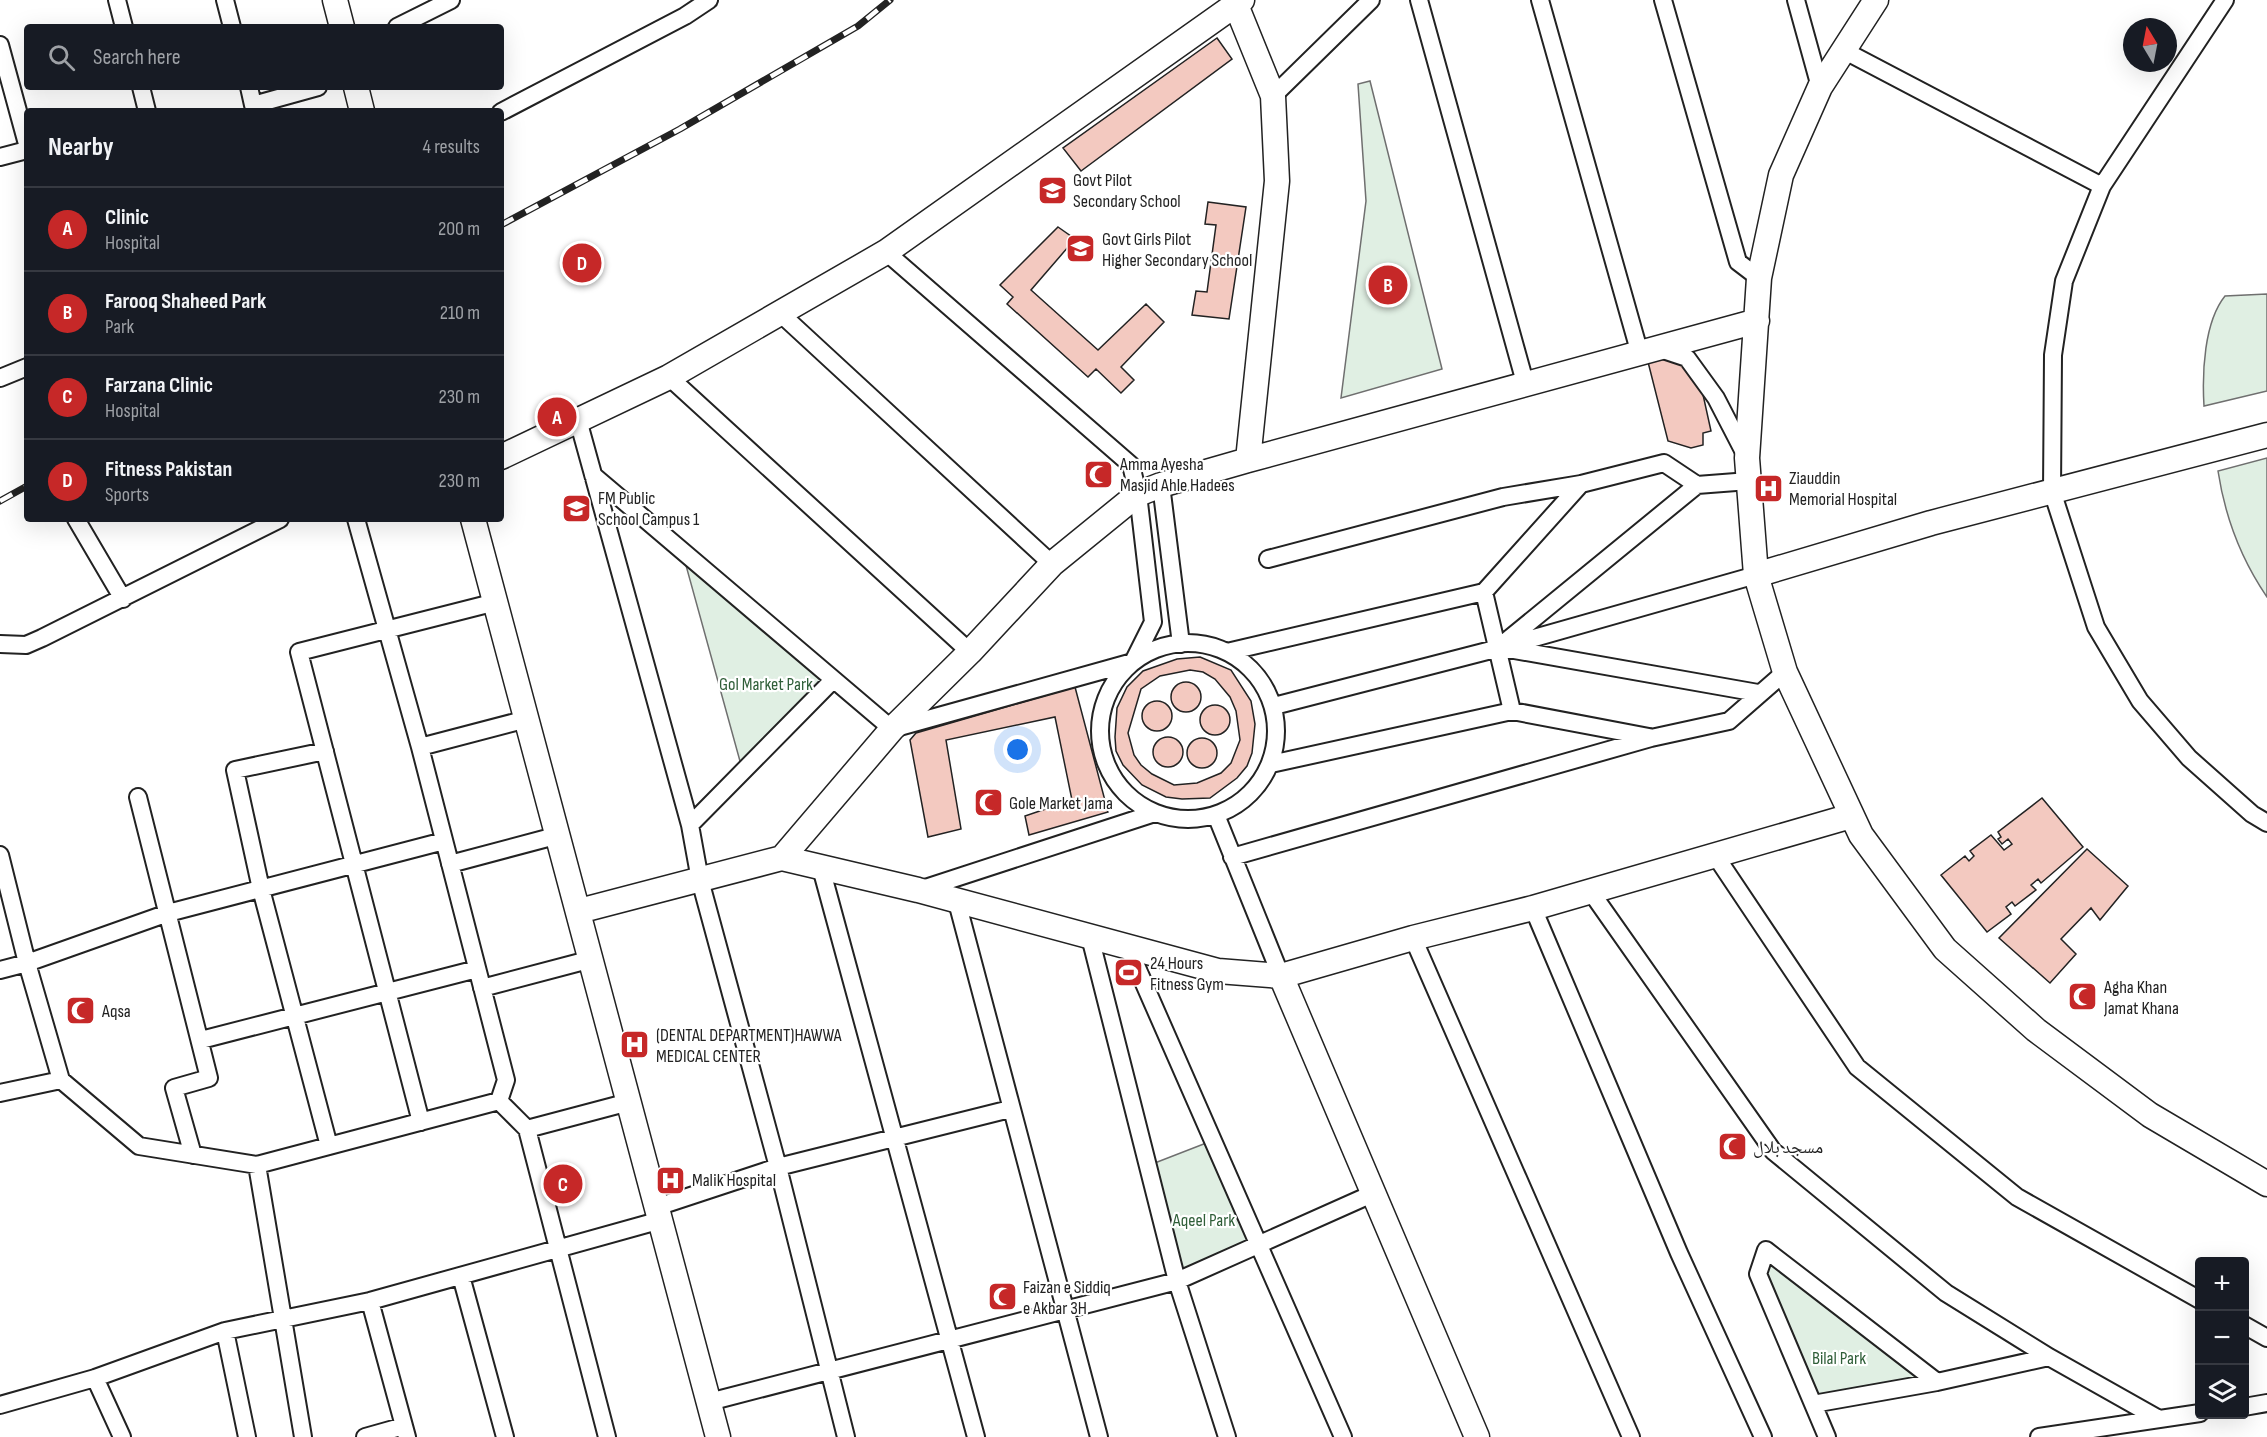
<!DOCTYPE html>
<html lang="en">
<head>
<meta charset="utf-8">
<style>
  body { margin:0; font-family:"Sofia Sans Condensed","Noto Naskh Arabic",sans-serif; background:#20242c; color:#f1f3f6 }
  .controls { position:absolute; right:18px; bottom:18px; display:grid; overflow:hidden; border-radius:6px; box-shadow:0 6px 24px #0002 }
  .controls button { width:54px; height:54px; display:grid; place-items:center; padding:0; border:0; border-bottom:2px solid #363941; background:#171b24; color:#f1f3f6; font:30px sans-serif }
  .compass { position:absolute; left:2123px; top:18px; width:54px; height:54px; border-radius:50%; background:#171b24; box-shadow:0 6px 24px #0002; rotate:350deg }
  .you { position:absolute; left:1018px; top:750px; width:21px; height:21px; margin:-15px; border:4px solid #fff; border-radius:50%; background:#1a73e8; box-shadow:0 0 0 9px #1a73e833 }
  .badge { display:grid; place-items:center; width:39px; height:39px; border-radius:50%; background:#c62828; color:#fff; font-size:20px; font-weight:700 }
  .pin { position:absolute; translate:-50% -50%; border:3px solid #fff; box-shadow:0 2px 6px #0006 }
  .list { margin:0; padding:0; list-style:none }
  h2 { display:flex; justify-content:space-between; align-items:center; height:78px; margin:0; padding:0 24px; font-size:26px }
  h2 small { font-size:20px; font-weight:400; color:#9ea1a6 }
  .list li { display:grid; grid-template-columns:39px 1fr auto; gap:18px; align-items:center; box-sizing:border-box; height:84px; padding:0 24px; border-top:2px solid #363941 }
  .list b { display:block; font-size:22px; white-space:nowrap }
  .list p { margin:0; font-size:20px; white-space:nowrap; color:#9ea1a6 }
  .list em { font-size:20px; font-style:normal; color:#9ea1a6 }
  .icon { flex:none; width:33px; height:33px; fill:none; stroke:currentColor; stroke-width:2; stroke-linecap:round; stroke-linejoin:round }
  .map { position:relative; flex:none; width:2267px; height:1437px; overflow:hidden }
  .search { position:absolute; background:#171b24; box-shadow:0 6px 24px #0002; left:24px; top:24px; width:480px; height:66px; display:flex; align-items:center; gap:15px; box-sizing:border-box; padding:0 21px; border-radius:6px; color:#9ea1a6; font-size:22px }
  .panel { position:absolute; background:#171b24; box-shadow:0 6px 24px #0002; left:24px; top:108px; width:480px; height:414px; border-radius:6px }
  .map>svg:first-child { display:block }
  .green { fill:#e0efe3; stroke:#6f6f6f; stroke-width:1.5 }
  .building { fill:#f3c9c0; stroke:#222; stroke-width:1.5; fill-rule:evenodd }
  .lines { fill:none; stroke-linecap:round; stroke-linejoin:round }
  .street-casing { stroke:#222; stroke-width:20 }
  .secondary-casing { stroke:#222; stroke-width:27 }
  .street { stroke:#fff; stroke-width:16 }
  .secondary { stroke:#fff; stroke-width:24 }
  .rail-casing { stroke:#222; stroke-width:7 }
  .rail { stroke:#fff; stroke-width:4.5; stroke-dasharray:14; stroke-linecap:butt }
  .labels { text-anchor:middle; stroke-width:4.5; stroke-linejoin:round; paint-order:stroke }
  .poi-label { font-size:18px; fill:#222; stroke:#fff; text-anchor:start }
  .park-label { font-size:18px; fill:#2f5e38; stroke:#fff }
</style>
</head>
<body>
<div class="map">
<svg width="2267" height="1437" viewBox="0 0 2267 1437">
  <rect width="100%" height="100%" fill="#fff"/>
  <path class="green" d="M1370 81 1442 369 1341 398 1366 201 1358 84Z
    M2267 294V391L2204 406C2202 373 2204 322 2225 296Z
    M2267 458V597C2241 559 2225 517 2218 471Z
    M682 551 833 680 743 772Z
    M1214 1140 1259 1242 1177 1281 1147 1166Z
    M1766 1250 1937 1382 1813 1404 1758 1274Z"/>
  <path class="building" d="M1217 38 1232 59 1081 171 1063 148Z
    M1208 202 1246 207 1229 319 1192 315 1196 291 1207 292 1216 225 1205 224Z
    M1058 227 1075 239 1031 290 1098 350 1146 304 1164 322 1121 367 1134 380 1121 393 1096 369 1088 377 1007 304 1013 297 1000 285Z
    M1663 354 1683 364 1702 390 1711 431 1703 433V445L1691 448 1668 441 1647 358Z
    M1200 657 1231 670 1251 701 1255 724 1252 753 1247 766 1237 778 1210 798 1182 799 1166 797 1142 785 1123 765 1116 751 1115 737 1117 708 1127 687 1143 671 1177 659ZM1190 670 1203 672 1215 679 1230 697 1236 711 1240 740 1231 763 1221 773 1197 783 1174 785 1152 774 1141 765 1134 755 1128 733 1141 689 1160 676Z
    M1171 697a15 15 0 1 1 30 0a15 15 0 1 1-30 0Z
    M1075 687 1108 812 1029 835 1025 816 1072 800 1055 717 946 740 961 829 928 837 910 740 916 733Z
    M1142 716a15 15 0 1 1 30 0a15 15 0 1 1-30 0Z
    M1200 720a15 15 0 1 1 30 0a15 15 0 1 1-30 0Z
    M1153 752a15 15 0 1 1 30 0a15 15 0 1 1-30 0Z
    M1187 753a15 15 0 1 1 30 0a15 15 0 1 1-30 0Z
    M2042 798 2083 847 2041 883 2038 879 2031 885 2036 890 2015 906 2012 902 2006 907 2011 914 1987 932 1941 875 1965 856 1969 861 1974 856 1970 851 1991 835 2004 850 2012 844 2008 839 2002 844 1998 839 2001 837 1998 832Z
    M2087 849 2128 886 2100 920 2091 908 2061 939 2076 954 2050 983 1999 938Z"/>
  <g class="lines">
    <defs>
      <path id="street" d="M117 0 124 27
        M225 0 232 27
        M1419 0 1526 386
        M1540 0 1640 354
        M1663 0 1738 262 1759 278
        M1796 0 1820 87
        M2225 0 2102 186 2064 281 2053 355 2052 491 2096 627 2140 701 2189 758 2252 814 2267 823
        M397 27 451 0
        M0 45 27 144
        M1843 50 2102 186
        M141 87 147 111
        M249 87 253 105
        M1273 96 1371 0
        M255 111 253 105 318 87
        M501 112 685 16 709 0
        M0 157 27 150
        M781 314 1052 564
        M1660 349 1687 358 1716 398 1746 456
        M669 377 970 652
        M0 378 27 367
        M578 420 690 825 700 880 778 1167 846 1437
        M593 475 892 729 1133 662 1153 622 1138 494 1131 465 886 252
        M1161 485 1181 644
        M76 519 123 599
        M356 519 420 747 506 1080 499 1101
        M1268 559 1503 497 1581 484 1664 463 1697 485 1749 481
        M1484 592 1512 711
        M1504 643 1697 485
        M1100 731a88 88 0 1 1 176 0a88 88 0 1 1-176 0Z
        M0 644 26 645 42 638 280 519
        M1503 648 1758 693
        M1227 652 1484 592 1581 484
        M1274 706 1499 648 1756 575
        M420 747 527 719
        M325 751 235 770 261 889 329 1146
        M1271 764 1512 711 1649 737
        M138 797 209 1078 174 1088 193 1155
        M1216 815 1281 976
        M690 825 833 680
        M0 855 27 963 61 1080 139 1146 257 1165 499 1101 527 1129 629 1102
        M1715 855 1857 1067 2017 1197 2200 1300
        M1232 857 1651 738 1729 721 1785 672
        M450 864 559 835
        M821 868 976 1437
        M919 890 1155 813
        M1591 892 1773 1151 1946 1293 2049 1357 2159 1419
        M957 902 1099 1437
        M1533 908 1679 1253 1763 1437
        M1090 937 1177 1281 1227 1437
        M1413 938 1631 1437
        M1128 947 1343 1437
        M0 970 27 963 168 913 444 841
        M482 988 592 959
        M201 1040 477 969
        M0 1093 61 1080
        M421 1122 299 652 496 602
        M527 1129 607 1437
        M257 1165 303 1437
        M657 1207 778 1167 1010 1109
        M461 1276 505 1437
        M370 1301 407 1437
        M2244 1325 2267 1338
        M225 1331 247 1437
        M95 1378 122 1437
        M709 1402 1177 1281 1372 1194
        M1813 1404 1937 1382 2049 1357
        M0 1405 95 1378 225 1331 370 1301 661 1220
        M2244 1407 2267 1403
        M365 1437 404 1426
        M1827 1437 1758 1274 1766 1250 1937 1382
        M2039 1437 2200 1413"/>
      <path id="secondary" d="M335 0 342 27
        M1234 0 1273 96 1277 181 1248 460
        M1876 0 1820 87 1781 175 1759 278 1747 458 1756 575 1785 672 1861 835 1945 949 2036 1030 2150 1115 2267 1184
        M356 87 362 111
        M501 457 669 377 886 252 1242 0
        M473 519 718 1437
        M1756 575 1931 523 2267 435
        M782 858 892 729 970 652 1052 564 1138 494 1161 485 1248 460 1757 321
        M579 911 782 858 918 890 1218 971 1281 976 1413 938 1533 908 1851 816
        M1281 976 1477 1437"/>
    </defs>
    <use href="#street" class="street-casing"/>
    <use href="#secondary" class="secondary-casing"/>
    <use href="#street" class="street"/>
    <use href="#secondary" class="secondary"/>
    <defs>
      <path id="rail" d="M501 225 680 129 858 26 890 0
        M0 501 27 486"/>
    </defs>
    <use href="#rail" class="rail-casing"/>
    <use href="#rail" class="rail"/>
  </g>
  <defs>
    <symbol id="school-square" viewBox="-11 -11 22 22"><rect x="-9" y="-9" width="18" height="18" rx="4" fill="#c62828" stroke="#fff"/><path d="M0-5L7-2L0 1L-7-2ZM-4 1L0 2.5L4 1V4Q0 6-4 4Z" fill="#fff"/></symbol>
    <symbol id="mosque-square" viewBox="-11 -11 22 22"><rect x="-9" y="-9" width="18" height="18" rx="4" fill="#c62828" stroke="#fff"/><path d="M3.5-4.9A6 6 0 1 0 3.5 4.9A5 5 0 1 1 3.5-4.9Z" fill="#fff"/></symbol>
    <symbol id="hospital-square" viewBox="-11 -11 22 22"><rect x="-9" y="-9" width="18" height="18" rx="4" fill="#c62828" stroke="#fff"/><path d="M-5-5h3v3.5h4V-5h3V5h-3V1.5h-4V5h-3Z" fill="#fff"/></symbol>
    <symbol id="stadium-square" viewBox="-11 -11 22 22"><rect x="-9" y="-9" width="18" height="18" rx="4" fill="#c62828" stroke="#fff"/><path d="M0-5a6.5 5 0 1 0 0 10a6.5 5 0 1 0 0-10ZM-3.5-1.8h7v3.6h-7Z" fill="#fff"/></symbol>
  </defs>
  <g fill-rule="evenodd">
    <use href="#school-square" x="1036" y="174" width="33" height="33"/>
    <use href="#school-square" x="1064" y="232" width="33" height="33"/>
    <use href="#mosque-square" x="1082" y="458" width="33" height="33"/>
    <use href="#hospital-square" x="1752" y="472" width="33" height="33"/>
    <use href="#school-square" x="560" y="492" width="33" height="33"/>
    <use href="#mosque-square" x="972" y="786" width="33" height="33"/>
    <use href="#stadium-square" x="1112" y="956" width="33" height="33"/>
    <use href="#mosque-square" x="2066" y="980" width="33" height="33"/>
    <use href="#mosque-square" x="64" y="994" width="33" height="33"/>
    <use href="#hospital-square" x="618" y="1028" width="33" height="33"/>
    <use href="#mosque-square" x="1716" y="1130" width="33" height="33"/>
    <use href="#hospital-square" x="654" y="1164" width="33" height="33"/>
    <use href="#mosque-square" x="986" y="1280" width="33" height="33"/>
  </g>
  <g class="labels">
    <g class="poi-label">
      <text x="1073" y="186">Govt Pilot<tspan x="1073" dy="21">Secondary School</tspan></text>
      <text x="1102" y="245">Govt Girls Pilot<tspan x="1102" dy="21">Higher Secondary School</tspan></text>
      <text x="1120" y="470">Amma Ayesha<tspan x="1120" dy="21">Masjid Ahle Hadees</tspan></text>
      <text x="1789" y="484">Ziauddin<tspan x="1789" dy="21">Memorial Hospital</tspan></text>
      <text x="598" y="504">FM Public<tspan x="598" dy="21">School Campus 1</tspan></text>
      <text x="1009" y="809">Gole Market Jama</text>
      <text x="1150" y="969">24 Hours<tspan x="1150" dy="21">Fitness Gym</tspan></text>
      <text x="2104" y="993">Agha Khan<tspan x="2104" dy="21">Jamat Khana</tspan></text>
      <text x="102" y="1017">Aqsa</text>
      <text x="656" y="1041">(DENTAL DEPARTMENT)HAWWA<tspan x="656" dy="21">MEDICAL CENTER</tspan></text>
      <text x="1753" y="1153">مسجد بلال</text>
      <text x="692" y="1186">Malik Hospital</text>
      <text x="1023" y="1293">Faizan e Siddiq<tspan x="1023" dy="21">e Akbar 3H</tspan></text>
    </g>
    <g class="park-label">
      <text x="766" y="690">Gol Market Park</text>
      <text x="1204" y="1226">Aqeel Park</text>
      <text x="1839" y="1364">Bilal Park</text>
    </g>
  </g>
</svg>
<div class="controls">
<button>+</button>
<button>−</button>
<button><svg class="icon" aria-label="layers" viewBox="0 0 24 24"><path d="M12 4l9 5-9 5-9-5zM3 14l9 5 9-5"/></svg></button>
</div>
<svg class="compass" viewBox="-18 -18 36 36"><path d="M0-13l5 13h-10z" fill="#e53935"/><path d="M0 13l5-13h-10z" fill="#9ea1a6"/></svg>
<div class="you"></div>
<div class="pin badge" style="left:557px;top:417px">A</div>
<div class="pin badge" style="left:1388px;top:285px">B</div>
<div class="pin badge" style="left:563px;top:1184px">C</div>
<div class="pin badge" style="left:582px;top:263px">D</div>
<div class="search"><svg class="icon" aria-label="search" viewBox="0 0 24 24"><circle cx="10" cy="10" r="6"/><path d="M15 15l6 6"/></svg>Search here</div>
<section class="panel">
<h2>Nearby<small>4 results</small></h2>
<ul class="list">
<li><span class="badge">A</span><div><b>Clinic</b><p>Hospital</p></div><em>200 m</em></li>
<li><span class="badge">B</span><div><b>Farooq Shaheed Park</b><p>Park</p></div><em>210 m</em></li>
<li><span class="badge">C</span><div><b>Farzana Clinic</b><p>Hospital</p></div><em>230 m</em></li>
<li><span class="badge">D</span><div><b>Fitness Pakistan</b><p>Sports</p></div><em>230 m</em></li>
</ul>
</section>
</div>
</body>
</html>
